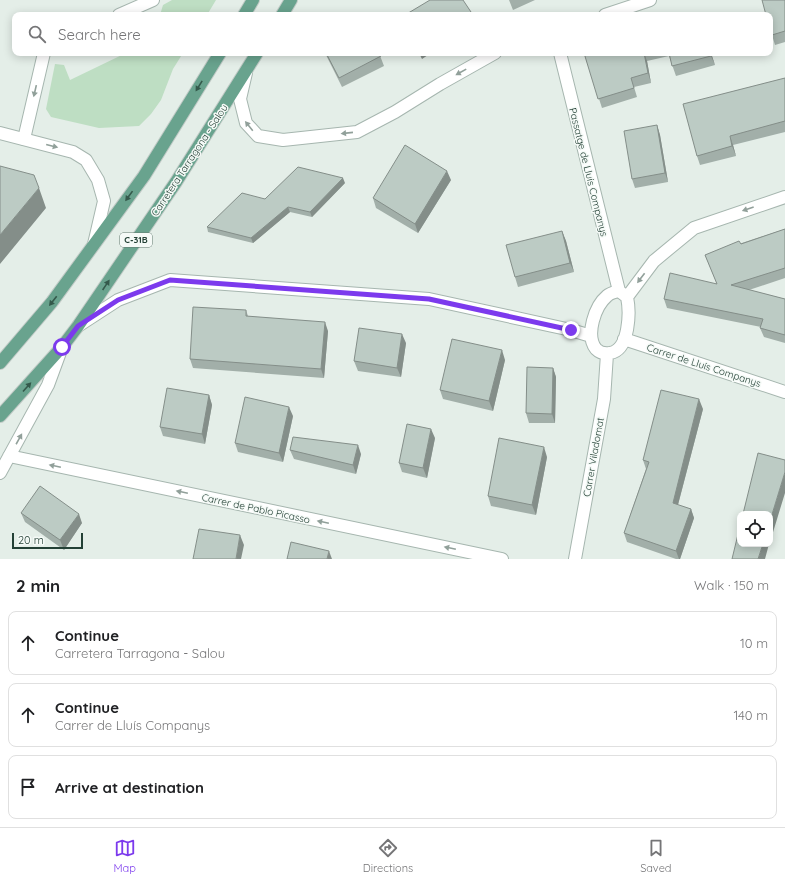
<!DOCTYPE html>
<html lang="en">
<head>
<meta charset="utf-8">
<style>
  body { margin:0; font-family:Quicksand,sans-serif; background:#f6f6f6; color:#202124 }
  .controls { position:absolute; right:12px; bottom:12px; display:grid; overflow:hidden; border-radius:8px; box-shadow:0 2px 10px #0003 }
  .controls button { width:36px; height:36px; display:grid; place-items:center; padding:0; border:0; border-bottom:1px solid #e0e0e0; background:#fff; color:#202124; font:20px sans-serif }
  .scale { position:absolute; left:12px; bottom:10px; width:71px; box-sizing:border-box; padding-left:4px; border:2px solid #234035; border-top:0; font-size:11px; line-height:14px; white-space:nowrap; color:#234035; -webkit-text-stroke:3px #f5faf7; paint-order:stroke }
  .stop { position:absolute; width:12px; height:12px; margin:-9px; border:3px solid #7c3aed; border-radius:50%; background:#fff }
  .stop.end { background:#7c3aed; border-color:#fff; box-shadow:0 1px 4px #0008 }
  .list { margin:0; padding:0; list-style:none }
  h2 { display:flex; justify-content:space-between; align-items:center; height:52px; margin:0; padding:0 16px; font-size:17px }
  h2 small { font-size:13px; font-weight:400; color:#757577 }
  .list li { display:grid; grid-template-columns:26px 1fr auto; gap:12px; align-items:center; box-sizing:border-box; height:64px; margin:0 8px 8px; padding:0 8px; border:1px solid #e0e0e0; border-radius:8px }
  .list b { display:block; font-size:15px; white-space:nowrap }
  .list p { margin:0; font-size:13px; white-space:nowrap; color:#757577 }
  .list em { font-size:13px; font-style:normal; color:#757577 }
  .icon { flex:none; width:22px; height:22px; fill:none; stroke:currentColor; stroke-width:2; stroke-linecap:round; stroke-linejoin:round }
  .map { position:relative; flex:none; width:785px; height:559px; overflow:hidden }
  .search { position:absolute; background:#fff; box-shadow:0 2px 10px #0003; left:12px; right:12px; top:12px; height:44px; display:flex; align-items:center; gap:10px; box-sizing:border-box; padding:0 14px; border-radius:8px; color:#757577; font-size:15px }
  .sheet { height:268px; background:#fff }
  nav { display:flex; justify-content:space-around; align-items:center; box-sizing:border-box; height:56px; border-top:1px solid #e0e0e0; background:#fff; font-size:11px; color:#757577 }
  nav a { display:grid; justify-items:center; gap:2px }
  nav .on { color:#7c3aed }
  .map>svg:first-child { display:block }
  .green { fill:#bedec3 }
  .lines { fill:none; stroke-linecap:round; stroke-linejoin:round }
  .lane-casing { stroke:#a6b6af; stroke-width:14 }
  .street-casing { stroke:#a6b6af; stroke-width:14 }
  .primary-casing { stroke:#c1cac6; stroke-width:14 }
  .lane { stroke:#fff; stroke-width:12 }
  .street { stroke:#fff; stroke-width:12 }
  .primary { stroke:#69a38e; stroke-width:12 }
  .wall { fill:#a2afa9 }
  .shaded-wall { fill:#848e89 }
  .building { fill:#bccbc4; stroke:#848e89 }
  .oneway { fill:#91a09a }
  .oneway2 { fill:#34594b }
  .route { stroke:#7c3aed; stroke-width:5 }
  .labels { text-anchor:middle; stroke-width:3; stroke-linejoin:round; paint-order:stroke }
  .shield { fill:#f5faf7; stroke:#62786f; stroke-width:1 }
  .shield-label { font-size:9px; font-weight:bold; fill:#234035 }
  .street-label { font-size:10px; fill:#234035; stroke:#f5faf7 }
</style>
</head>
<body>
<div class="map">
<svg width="785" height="559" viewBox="0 0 785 559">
  <rect width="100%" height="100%" fill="#e4eee8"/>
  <path class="green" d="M172 0H216L207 15H160L163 5Z
    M126 53H183L173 69 161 100 151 114 139 126 99 128 51 117 46 109 55 64 64 65 70 80Z"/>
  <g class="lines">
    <defs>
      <path id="lane" d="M119 15 153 0
        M24 139 44 53"/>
      <path id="street" d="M605 15 650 0
        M560 53 619 291
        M246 73 240 99 246 123 258 136 283 140 357 132 395 112 440 84 495 53
        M0 133 73 152 86 160 98 180 104 201 94 244
        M619 291 627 297C630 311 630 350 610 353 605 354 600 353 596 349 585 335 595 306 607 296 610 293 615 292 619 291Z
        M627 297 654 261 694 228 785 197
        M78 326 118 300 170 280 429 299 571 330 591 336
        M624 339 785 392
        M9 456 502 559
        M0 473 48 385 62 347
        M575 559 604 399 607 354"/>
      <path id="primary" d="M244 15 253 0
        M282 15 291 0
        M0 363 52 302 144 176 220 53
        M0 416 62 347 78 326 176 182 257 53"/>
    </defs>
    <use href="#lane" class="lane-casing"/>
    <use href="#street" class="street-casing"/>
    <use href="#primary" class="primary-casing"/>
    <use href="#lane" class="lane"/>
    <use href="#street" class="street"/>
    <use href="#primary" class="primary"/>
  </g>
  <path class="wall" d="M509 0H535L513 10Z
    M785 0V42L775 45 772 35Z
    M325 53H379L384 66 342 87Z
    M584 53H711L715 65 676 76 669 56 647 61 651 83 634 87 637 97 602 108Z
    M785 78V132L733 145 736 156 700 165 697 156Z
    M657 125 660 135 668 182 635 188 632 179Z
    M451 180 418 233 376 208 373 198Z
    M345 183 312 217 290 212 253 243 208 232 207 227 265 199Z
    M785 229V278L749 290 785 299V343L764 337 760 328 761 327 667 308 664 299 717 284 705 255Z
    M562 231 566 241 574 272 518 287 515 277Z
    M246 310 248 316 328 331 324 378 193 368 190 359Z
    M406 343 401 377 358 371 354 361Z
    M505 360 493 411 443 399 440 390Z
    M553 368 556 377 555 423H529L526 413Z
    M209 395 212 405 205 444 163 436 160 427Z
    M703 409 678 505 691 509 694 518 680 559H676L627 542 624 533 646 469 643 460Z
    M293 416 283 462 238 452 235 443Z
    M435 438 427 478 402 472 399 463Z
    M290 450 361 454 356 474 294 459Z
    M547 457 536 515 491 506 488 496Z
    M21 513 82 523 64 550 25 522Z"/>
  <path class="shaded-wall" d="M419 53H431L422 59Z
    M644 53 647 61 651 83 648 73Z
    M710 53H711L715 65 711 56Z
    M657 125 660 135 668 182 665 173Z
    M730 136 733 145 736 156 732 146Z
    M447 171 451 180 418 233 415 224Z
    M343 178 345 183 312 217 310 212Z
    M39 188 46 208 0 264V235Z
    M288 207 290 212 253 243 251 238Z
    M562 231 566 241 574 272 570 263Z
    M325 322 328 331 324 378 321 369Z
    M402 334 406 343 401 377 397 368Z
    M502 350 505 360 493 411 489 401Z
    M553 368 556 377 555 423 552 414Z
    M209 395 212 405 205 444 202 434Z
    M699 399 703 409 676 512 673 503Z
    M289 407 293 416 283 462 279 453Z
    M431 429 435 438 427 478 423 468Z
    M358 445 361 454 356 474 353 465Z
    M544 447 547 457 536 515 532 505Z
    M785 472V493L770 542V521Z
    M691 509 694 518 680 559H679L676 551Z
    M79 514 82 523 64 550 60 540Z
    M240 535 244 545 241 559H236Z
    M763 544H769L765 559H758Z
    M329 551 332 559H327Z"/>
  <path class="building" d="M430 0H463L473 15H405Z
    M762 0H785V31L772 35 770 28V15H766Z
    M326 53H379L381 56 339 78Z
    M584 53H644L648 73 631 78 634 88 598 99Z
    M669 53H710L711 56 672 66Z
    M785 78V121L730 136 732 146 697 156 683 104Z
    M657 125 665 173 632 179 624 131Z
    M405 145 447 171 415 224 373 198Z
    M0 166 34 175 39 188 0 235Z
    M298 167 343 178 310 212 288 207 251 238 207 227 242 193 265 199Z
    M785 229V268L731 285 785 299V335L760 328 763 319 664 299 670 273 717 284 705 255 739 241 741 244Z
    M562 231 570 263 515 277 506 245Z
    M193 307 246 310V316L325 322 321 369 190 359Z
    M359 328 402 334 397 368 354 361Z
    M452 339 502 350 489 401 440 390Z
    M527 367 553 368 552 414 526 413Z
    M167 388 209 395 202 434 160 427Z
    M661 390 699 399 673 503 691 509 676 551 624 533 649 462 643 460Z
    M245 397 289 407 279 453 235 443Z
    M407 424 431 429 423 468 399 463Z
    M293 437 358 445 353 465 290 450Z
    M499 438 544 447 532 505 488 496Z
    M758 453 785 460V472L770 521V514H743Z
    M40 486 79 514 60 540 21 513Z
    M740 526V544H763L758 559H732Z
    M199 529 240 535 236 559H193Z
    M291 542 329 551 327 559H287Z"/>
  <defs><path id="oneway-solid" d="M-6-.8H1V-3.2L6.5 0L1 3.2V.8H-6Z"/></defs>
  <g class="oneway">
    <use href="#oneway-solid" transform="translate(461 72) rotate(151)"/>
    <use href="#oneway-solid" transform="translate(35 91) rotate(103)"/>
    <use href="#oneway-solid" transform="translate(249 126) rotate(-129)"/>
    <use href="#oneway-solid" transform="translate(347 133) rotate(174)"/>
    <use href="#oneway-solid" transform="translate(52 146) rotate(14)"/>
    <use href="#oneway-solid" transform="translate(748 209) rotate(161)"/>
    <use href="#oneway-solid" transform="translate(641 278) rotate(127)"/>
    <use href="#oneway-solid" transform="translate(19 439) rotate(-61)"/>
    <use href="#oneway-solid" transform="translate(55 466) rotate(-168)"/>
    <use href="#oneway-solid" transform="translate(182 492) rotate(-168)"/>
    <use href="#oneway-solid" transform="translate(323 522) rotate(-168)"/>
    <use href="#oneway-solid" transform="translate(450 548) rotate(-168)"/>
  </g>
  <g class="oneway2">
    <use href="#oneway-solid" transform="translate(199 86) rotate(122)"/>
    <use href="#oneway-solid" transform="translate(129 196) rotate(126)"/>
    <use href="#oneway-solid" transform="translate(106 285) rotate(-56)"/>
    <use href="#oneway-solid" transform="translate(53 301) rotate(128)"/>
    <use href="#oneway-solid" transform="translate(27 387) rotate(-48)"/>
  </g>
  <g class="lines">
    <path class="route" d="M62 347 78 326 118 300 170 280 429 299 571 330"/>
  </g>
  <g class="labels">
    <rect class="shield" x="120" y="233" width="32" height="14" rx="3"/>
    <g class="shield-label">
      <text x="136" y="243">C-31B</text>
    </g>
    <g class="street-label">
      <text transform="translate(189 160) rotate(-57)" y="4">Carretera Tarragona - Salou</text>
      <text transform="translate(589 172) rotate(76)" y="4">Passatge de Lluís Companys</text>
      <text transform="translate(704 365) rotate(18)" y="4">Carrer de Lluís Companys</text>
      <text transform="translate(593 457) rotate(-80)" y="4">Carrer Viladomat</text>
      <text transform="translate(256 508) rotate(12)" y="4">Carrer de Pablo Picasso</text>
    </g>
  </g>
</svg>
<div class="controls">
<button><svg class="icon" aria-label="locate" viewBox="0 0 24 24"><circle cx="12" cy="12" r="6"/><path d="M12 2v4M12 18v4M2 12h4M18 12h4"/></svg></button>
</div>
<div class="scale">20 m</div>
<div class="stop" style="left:62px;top:347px"></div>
<div class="stop end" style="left:571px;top:330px"></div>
<div class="search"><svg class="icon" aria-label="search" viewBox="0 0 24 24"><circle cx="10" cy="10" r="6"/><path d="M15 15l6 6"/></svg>Search here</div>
</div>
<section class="sheet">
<h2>2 min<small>Walk · 150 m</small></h2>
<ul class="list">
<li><svg class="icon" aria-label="ahead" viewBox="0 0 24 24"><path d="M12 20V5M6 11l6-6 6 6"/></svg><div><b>Continue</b><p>Carretera Tarragona - Salou</p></div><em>10 m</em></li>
<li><svg class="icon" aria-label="ahead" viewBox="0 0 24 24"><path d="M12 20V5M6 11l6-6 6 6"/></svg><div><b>Continue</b><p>Carrer de Lluís Companys</p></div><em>140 m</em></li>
<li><svg class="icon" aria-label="arrive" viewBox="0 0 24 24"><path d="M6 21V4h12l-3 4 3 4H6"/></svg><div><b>Arrive at destination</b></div></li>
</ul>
</section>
<nav>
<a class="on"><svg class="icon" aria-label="map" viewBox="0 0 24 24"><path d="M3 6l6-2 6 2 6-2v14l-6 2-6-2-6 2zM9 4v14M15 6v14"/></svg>Map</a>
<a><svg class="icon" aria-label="directions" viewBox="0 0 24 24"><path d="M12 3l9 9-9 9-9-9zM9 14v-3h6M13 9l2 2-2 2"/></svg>Directions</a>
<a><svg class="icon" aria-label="saved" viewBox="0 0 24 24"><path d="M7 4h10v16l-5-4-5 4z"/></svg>Saved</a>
</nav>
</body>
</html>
